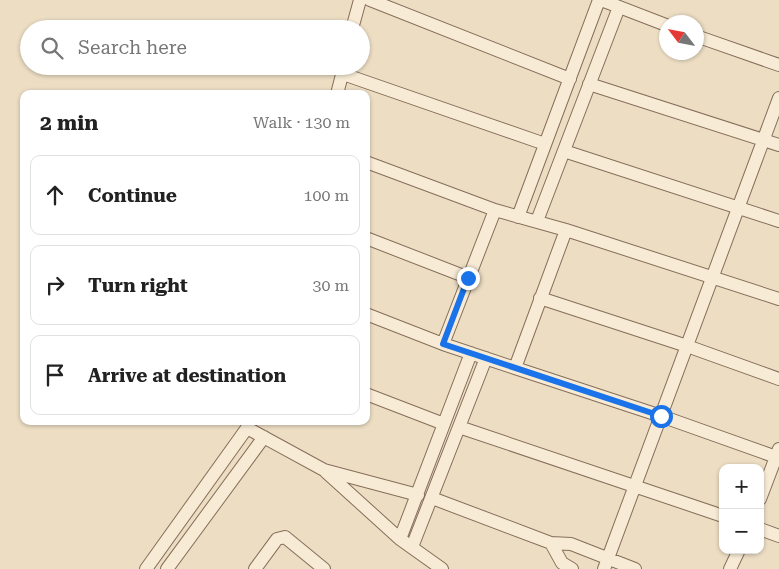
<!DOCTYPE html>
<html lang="en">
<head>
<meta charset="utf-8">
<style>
  body { margin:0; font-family:"Roboto Serif",serif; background:#f2f2f2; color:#222 }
  .controls { position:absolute; right:15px; bottom:15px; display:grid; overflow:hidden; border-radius:10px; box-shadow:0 1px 4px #0004 }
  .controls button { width:45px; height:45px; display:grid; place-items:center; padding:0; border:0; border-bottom:1px solid #e0e0e0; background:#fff; color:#222; font:25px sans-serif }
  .compass { position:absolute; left:659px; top:15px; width:45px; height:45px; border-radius:50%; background:#fff; box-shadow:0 1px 4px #0004; rotate:302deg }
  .stop { position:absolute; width:15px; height:15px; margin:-11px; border:4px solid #1a73e8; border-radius:50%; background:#fff }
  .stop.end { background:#1a73e8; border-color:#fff; box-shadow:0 1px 5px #0008 }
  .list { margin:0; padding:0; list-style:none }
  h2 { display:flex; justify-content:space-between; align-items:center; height:65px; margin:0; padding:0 20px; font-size:21px }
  h2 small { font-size:16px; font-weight:400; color:#767676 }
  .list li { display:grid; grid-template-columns:32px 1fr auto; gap:15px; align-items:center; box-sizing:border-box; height:80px; margin:0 10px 10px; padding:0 10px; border:1px solid #e0e0e0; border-radius:10px }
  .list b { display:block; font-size:19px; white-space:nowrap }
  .list em { font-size:16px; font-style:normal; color:#767676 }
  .icon { flex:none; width:28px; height:28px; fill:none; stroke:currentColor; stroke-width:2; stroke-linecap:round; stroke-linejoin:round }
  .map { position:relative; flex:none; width:779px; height:569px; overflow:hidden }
  .search { position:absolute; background:#fff; box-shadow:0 1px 4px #0004; left:20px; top:20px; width:350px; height:55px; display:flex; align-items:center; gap:12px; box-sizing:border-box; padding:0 18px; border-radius:28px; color:#767676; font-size:19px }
  .panel { position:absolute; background:#fff; box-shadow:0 1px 4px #0004; left:20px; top:90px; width:350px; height:335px; border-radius:10px }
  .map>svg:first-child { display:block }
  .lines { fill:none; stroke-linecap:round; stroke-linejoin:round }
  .minor-casing { stroke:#866e5a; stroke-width:14 }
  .minor { stroke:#f7ebd6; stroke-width:12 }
  .route { stroke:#1a73e8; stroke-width:6 }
</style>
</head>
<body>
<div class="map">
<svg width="779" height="569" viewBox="0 0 779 569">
  <rect width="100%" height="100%" fill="#ecddc3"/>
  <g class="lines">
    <defs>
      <path id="minor" d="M370 0 570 79
        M601 0 666 25
        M352 29 360 0
        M696 36 779 65
        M343 74 545 144
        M589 84 779 145
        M337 94 344 67
        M564 151 779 221
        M366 162 495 210
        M495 210 566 230 515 368 443 344Z
        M518 217 599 0
        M537 221 619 7
        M566 230 779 299
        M366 238 469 278
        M540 298 687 346 779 379
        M366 314 443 344
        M515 368 661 416 779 458
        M366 394 444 424
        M459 427 723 516
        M247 428 324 470 418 495
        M326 472 400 539 442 569
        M432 498 551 543 571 544 635 569
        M760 499 779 449
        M760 529 779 536
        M400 539 471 353
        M551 543 562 563 572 569
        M412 547 486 358
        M146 569 247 428 249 421
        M167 569 264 437
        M255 569 277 539 285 537 324 569
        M604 569 779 98
        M730 569 739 550"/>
    </defs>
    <use href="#minor" class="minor-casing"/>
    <use href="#minor" class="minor"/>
  </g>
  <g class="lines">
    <path class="route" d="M468 278 443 344 661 416"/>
  </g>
</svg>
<div class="controls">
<button>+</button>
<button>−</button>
</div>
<svg class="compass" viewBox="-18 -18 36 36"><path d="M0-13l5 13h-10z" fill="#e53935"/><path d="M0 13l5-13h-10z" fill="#767676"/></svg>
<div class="stop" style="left:661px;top:416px"></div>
<div class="stop end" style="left:468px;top:278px"></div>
<div class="search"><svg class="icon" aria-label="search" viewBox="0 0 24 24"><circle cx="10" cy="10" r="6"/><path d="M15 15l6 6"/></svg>Search here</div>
<section class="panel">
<h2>2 min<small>Walk · 130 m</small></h2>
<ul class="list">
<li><svg class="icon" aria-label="ahead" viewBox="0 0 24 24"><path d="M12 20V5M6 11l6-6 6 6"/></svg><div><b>Continue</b></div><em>100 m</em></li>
<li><svg class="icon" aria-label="right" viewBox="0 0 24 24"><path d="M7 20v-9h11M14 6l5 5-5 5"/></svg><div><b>Turn right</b></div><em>30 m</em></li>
<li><svg class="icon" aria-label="arrive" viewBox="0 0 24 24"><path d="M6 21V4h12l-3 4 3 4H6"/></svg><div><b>Arrive at destination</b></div></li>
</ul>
</section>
</div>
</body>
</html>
